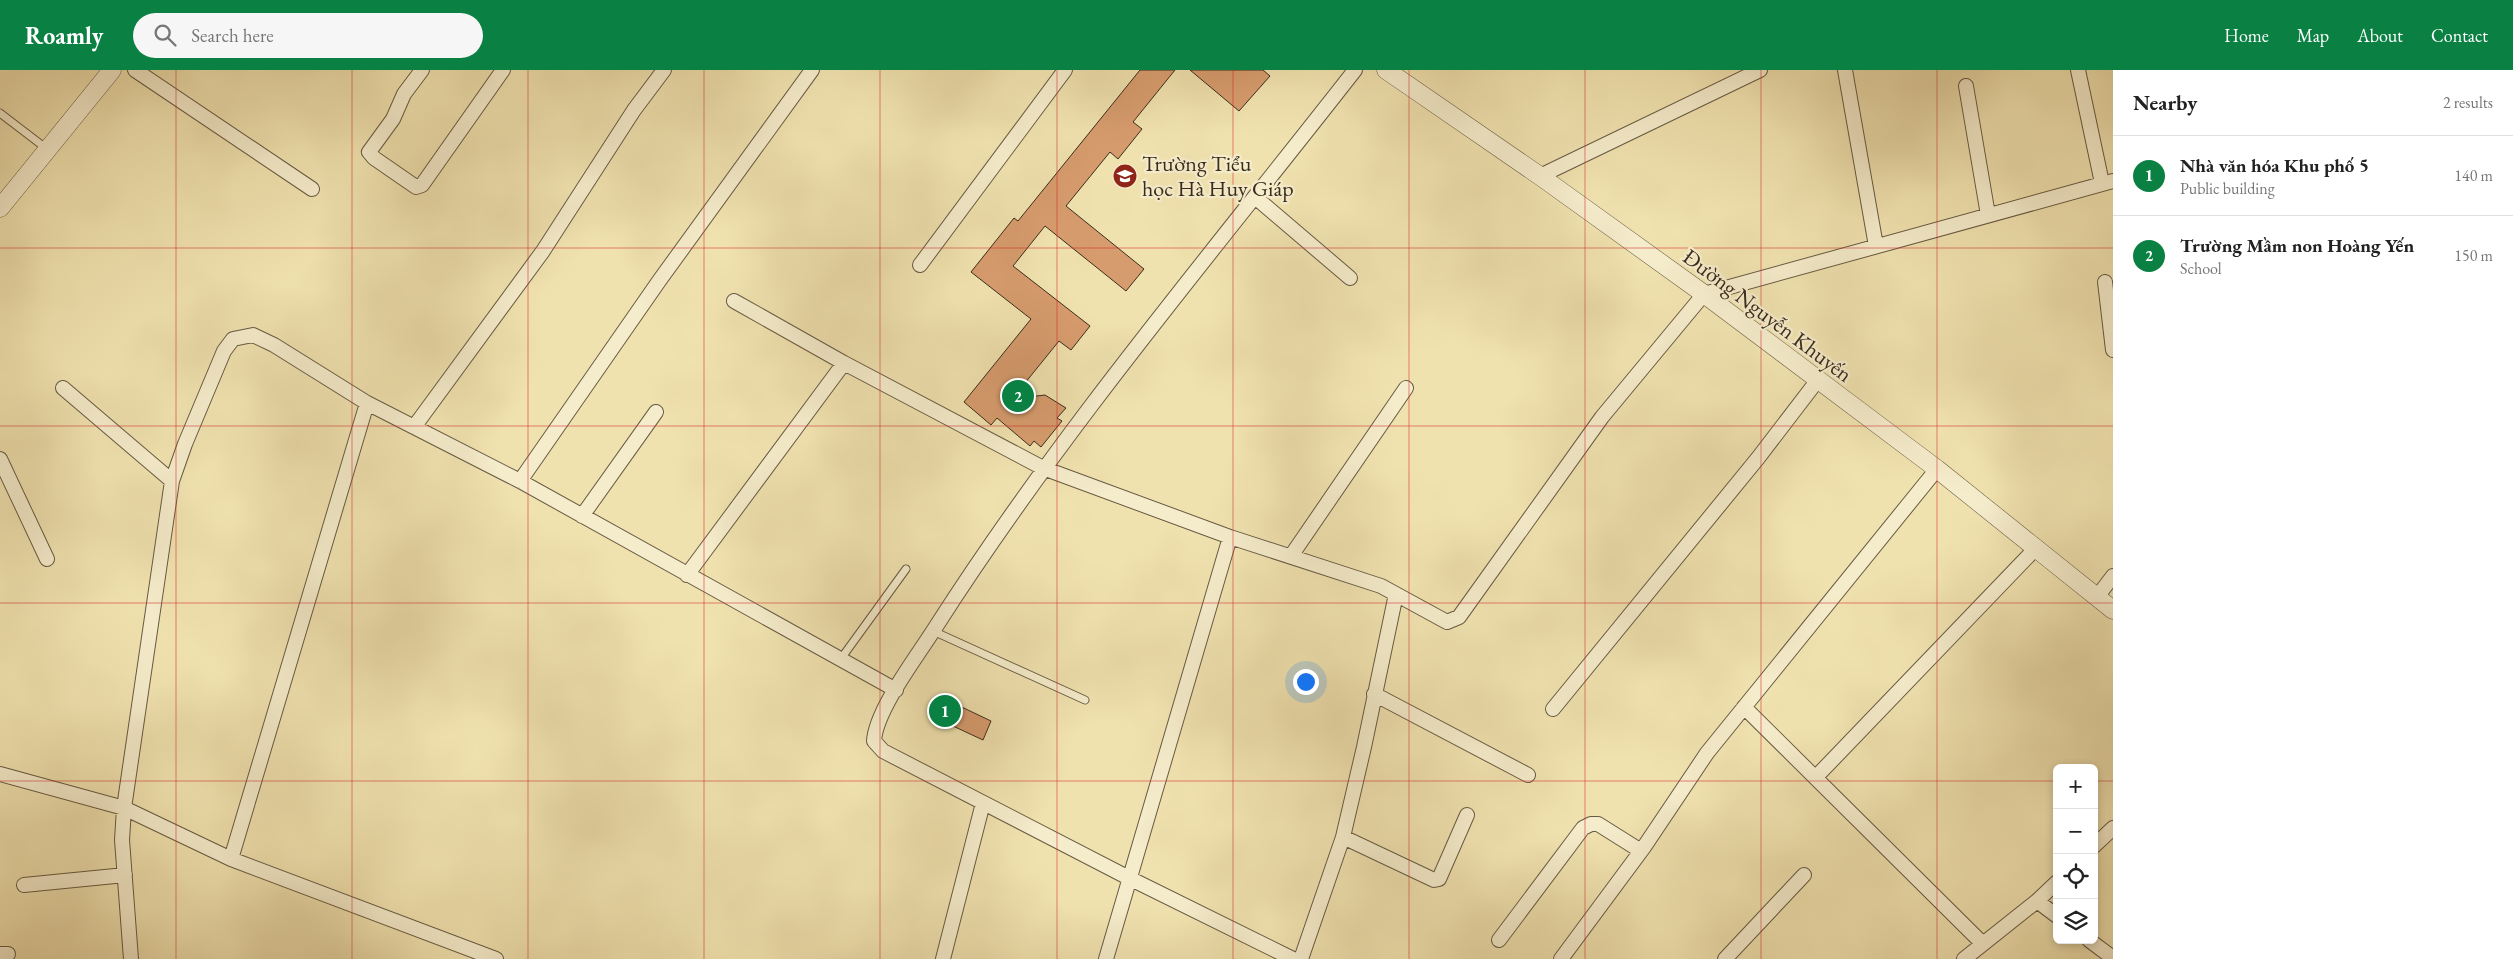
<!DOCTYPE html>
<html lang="en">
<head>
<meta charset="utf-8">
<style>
  body { margin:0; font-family:"EB Garamond",serif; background:#f6f6f6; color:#222 }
  .controls { position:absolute; right:15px; bottom:15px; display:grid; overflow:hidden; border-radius:8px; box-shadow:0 2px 8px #0003 }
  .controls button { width:45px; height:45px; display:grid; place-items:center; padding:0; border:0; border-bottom:1px solid #e0e0e0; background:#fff; color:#222; font:25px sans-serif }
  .you { position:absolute; left:1305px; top:611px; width:18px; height:18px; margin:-12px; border:4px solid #fff; border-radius:50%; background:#1a73e8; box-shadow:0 0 0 8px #1a73e833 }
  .badge { display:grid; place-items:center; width:32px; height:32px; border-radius:50%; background:#0b8043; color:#fff; font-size:16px; font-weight:700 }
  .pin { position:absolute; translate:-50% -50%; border:2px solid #fff; box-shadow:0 1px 5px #0006 }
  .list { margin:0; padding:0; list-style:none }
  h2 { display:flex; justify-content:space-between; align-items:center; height:65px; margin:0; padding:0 20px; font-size:21px }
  h2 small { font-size:16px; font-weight:400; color:#767676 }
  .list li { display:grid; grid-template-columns:32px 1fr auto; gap:15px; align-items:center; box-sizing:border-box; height:80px; padding:0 20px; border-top:1px solid #e0e0e0 }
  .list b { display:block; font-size:19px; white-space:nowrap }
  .list p { margin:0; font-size:16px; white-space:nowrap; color:#767676 }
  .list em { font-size:16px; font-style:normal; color:#767676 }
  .icon { flex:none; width:28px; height:28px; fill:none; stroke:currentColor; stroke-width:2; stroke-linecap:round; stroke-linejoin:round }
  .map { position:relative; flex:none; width:2113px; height:889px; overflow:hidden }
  header { display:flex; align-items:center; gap:30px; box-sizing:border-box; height:70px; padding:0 25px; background:#0b8043; color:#fff }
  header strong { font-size:24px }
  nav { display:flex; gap:28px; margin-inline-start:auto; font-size:18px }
  .search { width:350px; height:45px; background:#f6f6f6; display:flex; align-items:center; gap:12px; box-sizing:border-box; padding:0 18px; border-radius:28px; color:#767676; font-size:19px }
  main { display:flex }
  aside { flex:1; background:#fff }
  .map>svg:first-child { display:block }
  .building { fill:#d79c6e; stroke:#392c1d }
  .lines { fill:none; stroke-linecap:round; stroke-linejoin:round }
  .service-casing { stroke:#675a42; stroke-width:9 }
  .minor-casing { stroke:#675a42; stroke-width:16 }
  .tertiary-casing { stroke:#675a42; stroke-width:19 }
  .service { stroke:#f5eccb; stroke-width:7 }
  .minor { stroke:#f5eccb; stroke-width:14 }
  .tertiary { stroke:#f5eccb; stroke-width:18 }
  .grid { fill:none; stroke:#d62828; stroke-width:1; stroke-opacity:0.55 }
  .labels { text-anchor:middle; stroke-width:4.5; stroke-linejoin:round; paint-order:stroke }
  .poi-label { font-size:22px; fill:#392c1d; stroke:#f5eccb; text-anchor:start }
  .street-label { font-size:22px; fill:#392c1d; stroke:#f5eccb }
</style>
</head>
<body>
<header>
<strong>Roamly</strong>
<div class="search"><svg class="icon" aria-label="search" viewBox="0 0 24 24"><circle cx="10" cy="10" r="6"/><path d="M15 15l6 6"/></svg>Search here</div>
<nav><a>Home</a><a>Map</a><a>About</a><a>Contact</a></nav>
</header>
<main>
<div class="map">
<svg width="2113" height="889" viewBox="0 0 2113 889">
  <rect width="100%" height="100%" fill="#f0e2af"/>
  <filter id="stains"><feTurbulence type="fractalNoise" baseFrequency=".004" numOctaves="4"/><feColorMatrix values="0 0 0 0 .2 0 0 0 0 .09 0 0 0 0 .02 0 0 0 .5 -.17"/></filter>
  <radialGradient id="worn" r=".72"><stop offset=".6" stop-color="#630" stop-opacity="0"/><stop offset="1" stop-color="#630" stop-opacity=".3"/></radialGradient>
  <path class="building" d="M1140 0H1175L1133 52 1142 59 1118 89 1110 82 1066 136 1144 199 1126 221 1045 156 1013 196 1090 256 1071 280 1059 271 1012 329 1045 325 1066 338 1057 348 1062 351 1041 377 1034 371 1030 376 997 348 991 355 964 332 1031 249 971 202 1014 148 1018 151Z
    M1190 0H1263L1270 6 1239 41Z
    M949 631 991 651 983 670 940 650Z"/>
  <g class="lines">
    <defs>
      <path id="service" d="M0 43 47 79
        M933 561 1085 630
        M840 590 906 499"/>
      <path id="minor" d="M135 0 312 119
        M422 0 404 24 393 49 369 82 374 88 416 117 422 115 503 0
        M1845 0 1876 176
        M2078 0 2102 113
        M1966 16 1988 145
        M1540 106 1760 0
        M1255 127 1350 208
        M920 195 1065 0
        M2105 212 2113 280
        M734 231 844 293 1043 398 1230 467 1381 516 1447 552 1459 547 1602 347 1704 224 2113 111
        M63 318 172 411
        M414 357 543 181 634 40 664 0
        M0 389 47 489
        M520 411 659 211 812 0
        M582 446 656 342
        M1291 486 1406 318
        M687 505 844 293
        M2097 527 2113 506
        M1374 624 1528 705
        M1744 637 1982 873
        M1553 639 1758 388 1817 311
        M0 704 124 738 231 789 496 889
        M1816 707 2035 479
        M1343 767 1434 810 1439 809 1467 745
        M2094 776 2113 758
        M231 789 367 333
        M24 815 125 805
        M2037 831 2057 846
        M1499 870 1583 758 1591 754H1598L1641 781
        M2089 870 2113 888
        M0 884H8
        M131 889 122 770 124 738 172 411 185 374 224 281 233 269 253 265 274 275 367 333 520 411 896 620
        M943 889 983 733
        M1106 889 1230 467
        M1293 889 1129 808 883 681 874 671C876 639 919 584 937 555 1062 360 1212 183 1355 0
        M1301 889 1343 767 1364 677 1396 524
        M1561 889 1644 777 1707 683 1937 399
        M1725 889 1804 805
        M1964 889 2037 831 2057 812"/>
      <path id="tertiary" d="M1386 0 1540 106 1704 224 1937 399 2113 540
        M0 138 112 0"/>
    </defs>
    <use href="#service" class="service-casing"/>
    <use href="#minor" class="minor-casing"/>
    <use href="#tertiary" class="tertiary-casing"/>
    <use href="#service" class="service"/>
    <use href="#minor" class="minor"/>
    <use href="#tertiary" class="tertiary"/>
  </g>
  <path class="grid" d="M176 0V889M352 0V889M528 0V889M704 0V889M880 0V889M1057 0V889M1233 0V889M1409 0V889M1585 0V889M1761 0V889M1937 0V889M0 178H2113M0 356H2113M0 533H2113M0 711H2057M2094 711H2113"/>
  <defs>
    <symbol id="school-disc" viewBox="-11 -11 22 22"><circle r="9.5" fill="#8f2418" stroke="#f5eccb"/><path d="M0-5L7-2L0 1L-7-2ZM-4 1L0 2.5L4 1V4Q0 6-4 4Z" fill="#fff"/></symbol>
  </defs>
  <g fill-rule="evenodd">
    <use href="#school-disc" x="1111" y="92" width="28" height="28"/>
  </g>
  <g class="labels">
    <g class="poi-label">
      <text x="1142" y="101">Trường Tiểu<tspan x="1142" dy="25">học Hà Huy Giáp</tspan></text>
    </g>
    <g class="street-label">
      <text transform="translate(1768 245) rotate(37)" y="8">Đường Nguyễn Khuyến</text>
    </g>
  </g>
  <rect width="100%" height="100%" filter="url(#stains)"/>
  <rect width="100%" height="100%" fill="url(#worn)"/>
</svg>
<div class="controls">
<button>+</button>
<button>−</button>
<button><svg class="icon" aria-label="locate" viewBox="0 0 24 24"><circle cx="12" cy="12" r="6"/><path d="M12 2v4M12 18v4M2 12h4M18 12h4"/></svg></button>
<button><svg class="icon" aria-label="layers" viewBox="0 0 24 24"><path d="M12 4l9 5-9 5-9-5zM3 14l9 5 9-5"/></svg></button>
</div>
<div class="you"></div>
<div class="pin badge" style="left:945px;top:641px">1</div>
<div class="pin badge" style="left:1018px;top:326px">2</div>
</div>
<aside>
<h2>Nearby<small>2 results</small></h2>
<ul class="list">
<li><span class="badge">1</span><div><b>Nhà văn hóa Khu phố 5</b><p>Public building</p></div><em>140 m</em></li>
<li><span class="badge">2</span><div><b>Trường Mầm non Hoàng Yến</b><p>School</p></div><em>150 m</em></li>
</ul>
</aside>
</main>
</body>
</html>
